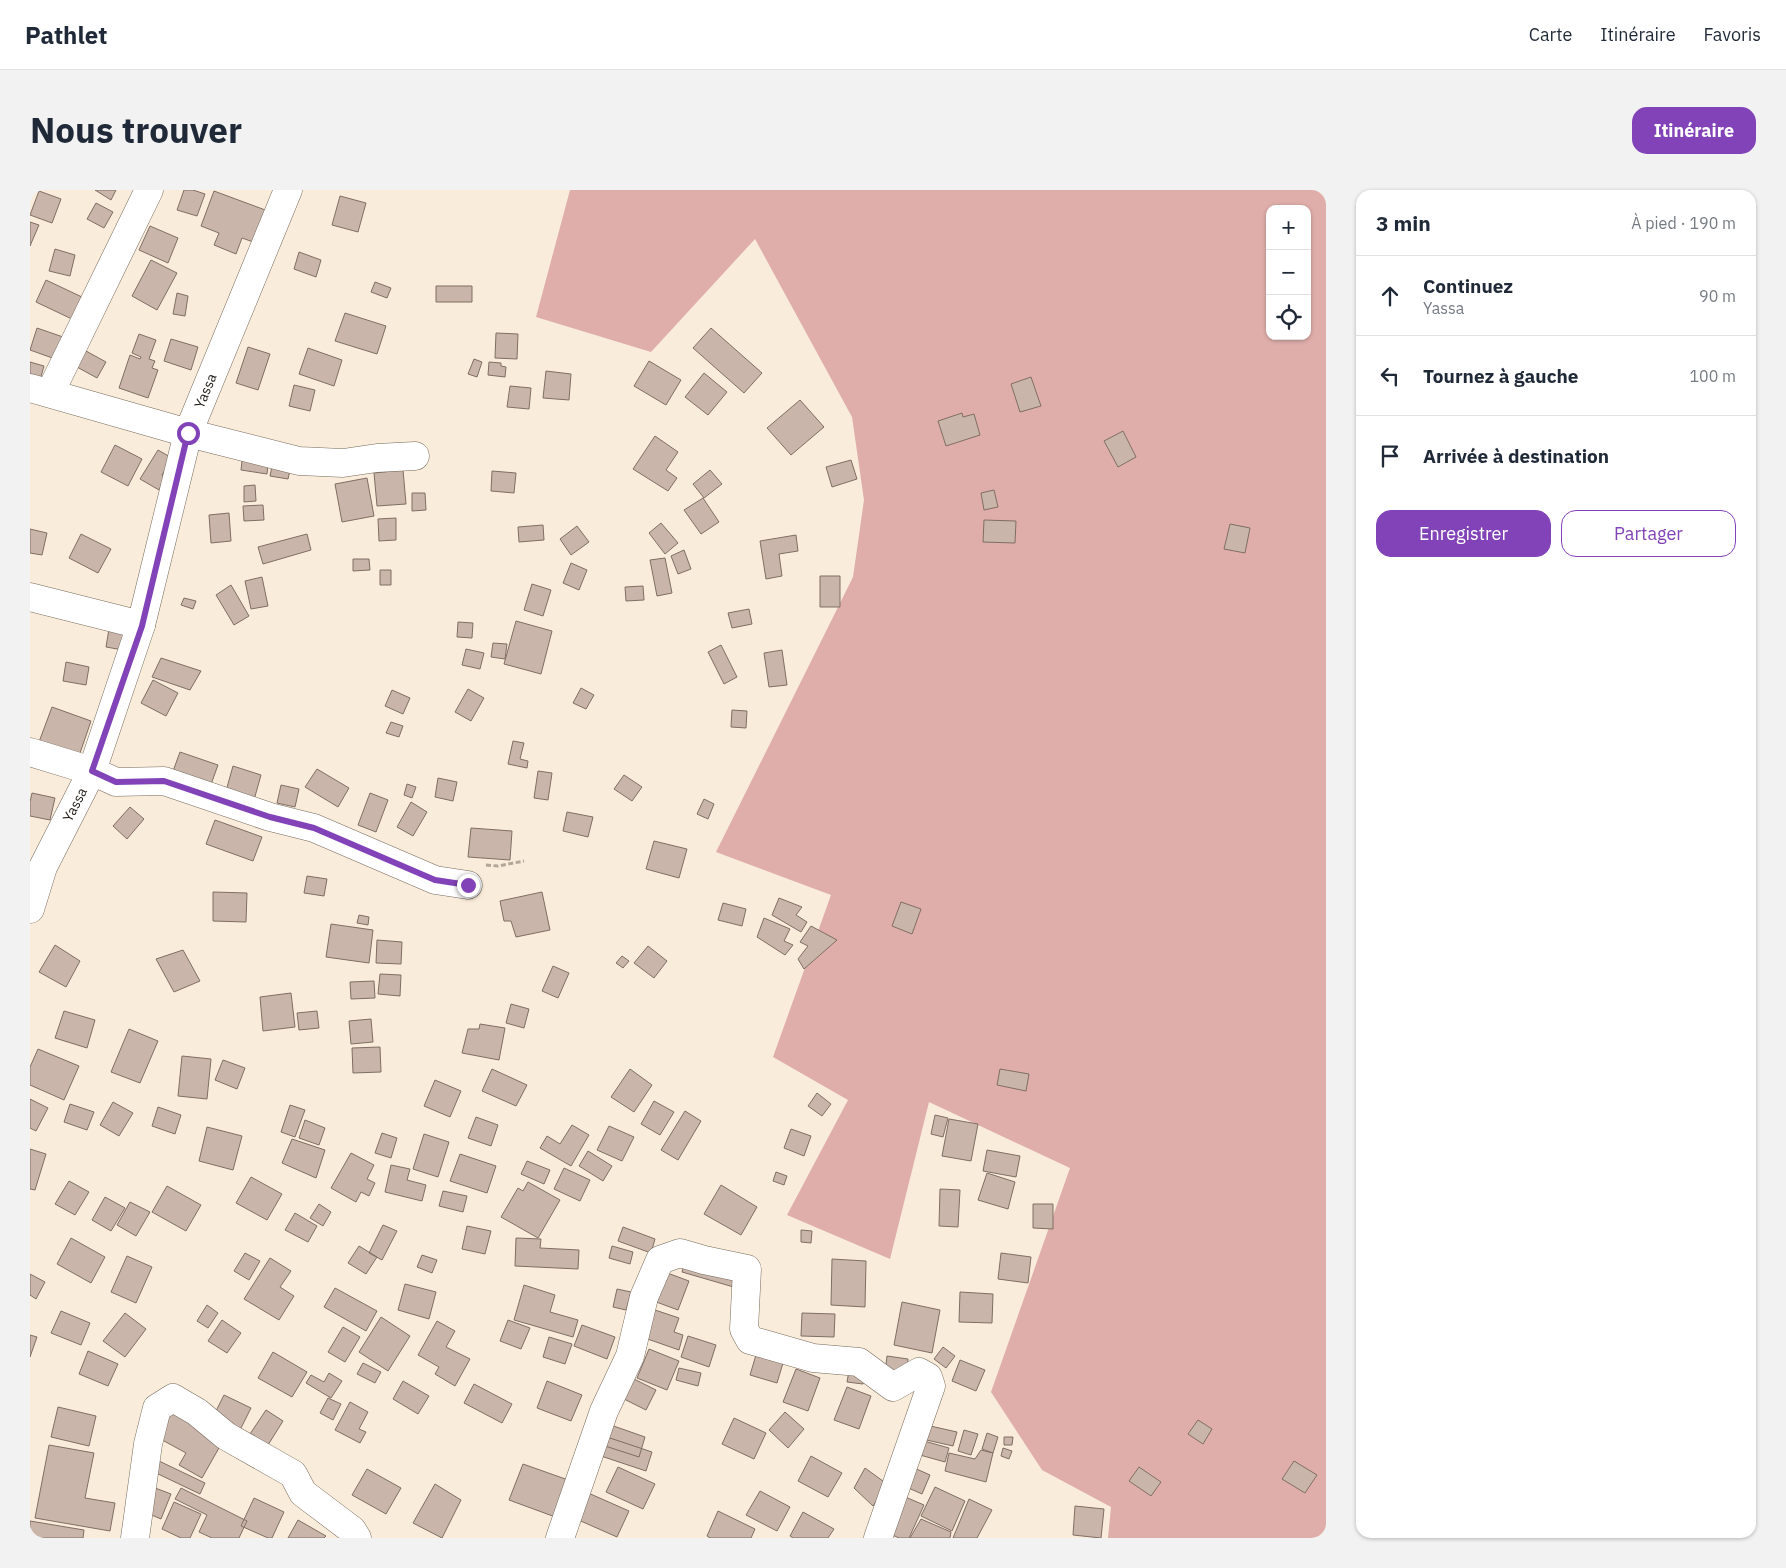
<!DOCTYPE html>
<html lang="fr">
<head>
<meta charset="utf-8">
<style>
  body { margin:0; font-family:"IBM Plex Sans",sans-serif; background:#f2f2f3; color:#1f2937 }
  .controls { position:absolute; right:15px; top:15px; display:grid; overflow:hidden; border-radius:10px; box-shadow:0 1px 4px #0004 }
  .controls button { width:45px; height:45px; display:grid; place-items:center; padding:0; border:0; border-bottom:1px solid #e0e1e3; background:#fff; color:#1f2937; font:25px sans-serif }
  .stop { position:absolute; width:15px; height:15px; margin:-11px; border:4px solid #8243b8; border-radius:50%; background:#fff }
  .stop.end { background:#8243b8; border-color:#fff; box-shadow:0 1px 5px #0008 }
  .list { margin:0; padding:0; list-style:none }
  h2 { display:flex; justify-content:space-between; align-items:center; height:65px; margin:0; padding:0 20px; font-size:21px }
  h2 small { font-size:16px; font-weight:400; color:#747a83 }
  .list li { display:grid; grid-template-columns:32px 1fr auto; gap:15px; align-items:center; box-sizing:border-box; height:80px; padding:0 20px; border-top:1px solid #e0e1e3 }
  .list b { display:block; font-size:19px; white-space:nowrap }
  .list p { margin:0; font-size:16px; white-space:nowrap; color:#747a83 }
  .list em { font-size:16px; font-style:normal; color:#747a83 }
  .actions { display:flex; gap:10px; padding:15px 20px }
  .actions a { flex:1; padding:11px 0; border:1px solid #8243b8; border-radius:15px; text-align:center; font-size:18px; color:#8243b8 }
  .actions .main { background:#8243b8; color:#fff }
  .icon { flex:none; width:28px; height:28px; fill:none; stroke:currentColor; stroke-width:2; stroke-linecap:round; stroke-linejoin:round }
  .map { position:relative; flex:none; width:1296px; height:1348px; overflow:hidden; border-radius:15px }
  header { display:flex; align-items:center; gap:30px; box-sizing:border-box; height:70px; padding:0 25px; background:#fff; border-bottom:1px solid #e0e1e3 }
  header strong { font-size:24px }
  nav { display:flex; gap:28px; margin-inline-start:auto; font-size:18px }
  .intro { display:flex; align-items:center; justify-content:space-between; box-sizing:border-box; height:120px; padding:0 30px }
  h1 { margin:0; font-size:35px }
  .button { padding:12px 22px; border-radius:15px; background:#8243b8; color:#fff; font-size:18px; font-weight:700 }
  main { display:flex; gap:30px; padding:0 30px }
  aside { flex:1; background:#fff; border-radius:15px; box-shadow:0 1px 4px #0004 }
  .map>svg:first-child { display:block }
  .green { fill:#dfaeaa; fill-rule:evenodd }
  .building { fill:#c9b5aa; stroke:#806e64 }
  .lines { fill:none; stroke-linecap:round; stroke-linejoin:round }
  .street-casing { stroke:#766a5b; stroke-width:29 }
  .path { stroke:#b2a799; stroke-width:3; stroke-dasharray:5 2.5; stroke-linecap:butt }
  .street { stroke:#fff; stroke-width:28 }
  .route { stroke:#8243b8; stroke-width:6 }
  .labels { text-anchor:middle; stroke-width:4; stroke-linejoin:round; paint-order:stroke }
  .street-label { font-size:14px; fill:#201b15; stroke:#f9ecda }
</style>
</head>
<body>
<header>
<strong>Pathlet</strong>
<nav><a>Carte</a><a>Itinéraire</a><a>Favoris</a></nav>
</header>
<div class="intro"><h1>Nous trouver</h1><a class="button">Itinéraire</a></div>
<main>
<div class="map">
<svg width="1296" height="1348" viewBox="0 0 1296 1348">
  <rect width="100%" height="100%" fill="#f9ecda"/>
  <path class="green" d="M540 0H1296V1348H1078L1081 1317 1012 1280 961 1202 1040 978 899 912 860 1069 757 1025 818 910 743 867 801 705 686 662 823 387 834 310 822 227 725 49 621 162 506 127ZM1240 19H1277V146H1240Z"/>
  <path class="building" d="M65 0H86L81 10Z
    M154 0H163L175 4 167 26 147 20Z
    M9 1 31 9 22 33 0 25Z
    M184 1 238 21 226 53 212 48 206 64 184 55 189 43 171 36Z
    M310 6 336 13 328 42 302 35Z
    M66 13 83 22 74 38 57 29Z
    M0 32 9 35 0 56Z
    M120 36 148 48 138 73 109 60Z
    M25 59 45 65 40 86 19 81Z
    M269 62 291 70 286 87 264 79Z
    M121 70 147 83 127 120 102 106Z
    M16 90 54 108 44 130 6 112Z
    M345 92 361 98 357 108 341 102Z
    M406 96H442V112H406Z
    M147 103 158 106 155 126 143 124Z
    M315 123 356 136 347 164 305 151Z
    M7 138 36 148 28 170 0 160Z
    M681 138 732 183 714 203 663 158Z
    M466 143 488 144 487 169 465 168Z
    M109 144 126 150 119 169 125 171 122 178 128 180 118 208 89 198 100 165 110 169 111 167 102 163Z
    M141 149 168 157 161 180 134 171Z
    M218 157 240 164 228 200 206 193Z
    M278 158 312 170 304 196 269 184Z
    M56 161 76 172 67 188 47 177Z
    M444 169 452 172 447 187 438 184Z
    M619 171 651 190 636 215 604 196Z
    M0 172 14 176 10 190 0 187Z
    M459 172 471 173V176L476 177 475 187 458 185Z
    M516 181 541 184 539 210 513 208Z
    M674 183 697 202 678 225 655 207Z
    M1001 187 1011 216 990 222 981 194Z
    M264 195 285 200 280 221 259 216Z
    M480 196 501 198 499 219 477 217Z
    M770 210 794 237 761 265 737 238Z
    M932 223 933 227 944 224 950 245 916 256 908 231Z
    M1093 241 1106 267 1088 277 1074 251Z
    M625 246 648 262 636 280 647 288 638 301 603 279Z
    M85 255 112 269 98 296 71 282Z
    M128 260 142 268 132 285 136 287 129 300 110 289Z
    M213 262 239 266 237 284 211 280Z
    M821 270 827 289 802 297 796 277Z
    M242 276 260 280 258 289 240 286Z
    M373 280 376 314 347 316 344 283Z
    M680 280 692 294 674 308 663 294Z
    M462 281 486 283 484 303 461 301Z
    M337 288 344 326 312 332 305 294Z
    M225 295 226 311 214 312V296Z
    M964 300 968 317 954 320 951 303Z
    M382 303H395L396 320 382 321Z
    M673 308 689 332 671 344 654 320Z
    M233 315 234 330 214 331 213 316Z
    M199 323 201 351 181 353 179 325Z
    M366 328V350L349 351 348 329Z
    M954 330 986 331 985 353 953 352Z
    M631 333 648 353 635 364 619 343Z
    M1200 334 1220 338 1215 363 1194 359Z
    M513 335 514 350 489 352 488 337Z
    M547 336 559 352 541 365 530 349Z
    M0 339 17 343 12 365 0 363Z
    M51 344 81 359 68 383 39 368Z
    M277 344 281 360 233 374 228 357Z
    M766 345 768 361 749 364 752 386 736 389 730 351Z
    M654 360 661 379 648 384 641 366Z
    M635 368 642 403 627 406 620 370Z
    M323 369H339L340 380 323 381Z
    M541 373 557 380 549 400 533 393Z
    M350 380H361V395H350Z
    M790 386H810V417H790Z
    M232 387 238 416 221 419 215 391Z
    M502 394 521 400 513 426 494 420Z
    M201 395 219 426 204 435 186 405Z
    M613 396 614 410 596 411 595 397Z
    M154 408 166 411 163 419 151 415Z
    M719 419 722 434 702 438 698 423Z
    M486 431 522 441 511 484 474 474Z
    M428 432 443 433 442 448 427 447Z
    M79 439 96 442 93 460 76 457Z
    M463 453 477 454 475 469 461 467Z
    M691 455 707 487 694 494 678 462Z
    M436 459 454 463 450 479 432 475Z
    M752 460 757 495 739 497 734 463Z
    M131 468 171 481 160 500 122 487Z
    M36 472 59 477 56 495 33 491Z
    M123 490 148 503 136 526 111 513Z
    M551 498 564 505 556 519 543 513Z
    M438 499 454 508 441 531 425 522Z
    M362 500 380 508 373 524 355 516Z
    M22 517 61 531 49 566 9 552Z
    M702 520 717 521 716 538 701 537Z
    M361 532 373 536 369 547 356 543Z
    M483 551 494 553 490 569 498 571 497 578 478 574Z
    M150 562 188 575 180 597 142 584Z
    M203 576 231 585 224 610 196 601Z
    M287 579 319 598 308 617 275 597Z
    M508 581 522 583 518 610 504 608Z
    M594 585 612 597 602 611 584 599Z
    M408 588 427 592 423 611 405 607Z
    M377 594 386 597 382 608 374 605Z
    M251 595 269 599 265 617 247 613Z
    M2 603 25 608 20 630 0 626V612Z
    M340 603 358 610 346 642 328 635Z
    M674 609 684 614 678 629 667 624Z
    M381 612 397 622 383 646 367 637Z
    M100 617 114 629 97 649 83 636Z
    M537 622 563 627 558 647 533 641Z
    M185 630 232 647 223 671 176 654Z
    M441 638 482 641 480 670 438 667Z
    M624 651 657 659 649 688 616 679Z
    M277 686 297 689 294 706 274 703Z
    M183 702 217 703 216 732 183 731Z
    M512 702 520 740 486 747 481 731H474L470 711Z
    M749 708 772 717 766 725 777 732 771 742 742 725Z
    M871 712 891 719 882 744 862 736Z
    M693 713 716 719 712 736 688 730Z
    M329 725 339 727 338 735 327 733Z
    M734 728 760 739 754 751 763 755 755 765 727 747Z
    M301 734 343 740 339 773 296 767Z
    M781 736 807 750 774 779 768 769 778 756 770 752Z
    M347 750 372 752 371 774 346 773Z
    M25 755 50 771 36 797 9 782Z
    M618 756 637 771 624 788 604 773Z
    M153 760 170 791 144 802 126 769Z
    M592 766 599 771 593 778 586 773Z
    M523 776 539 783 528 808 512 801Z
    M350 784 371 785 370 806 348 804Z
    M344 791 345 808 321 809 320 792Z
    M261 803 265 837 233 841 230 807Z
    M481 814 499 819 494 838 476 833Z
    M34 821 65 830 57 858 25 848Z
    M287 821 289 838 269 840 267 823Z
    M341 829 343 852 321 854 319 831Z
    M450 834 475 838 469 870 432 863 438 839H449Z
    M99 839 128 851 110 893 81 882Z
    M350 857 351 882 323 883 322 858Z
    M8 859 49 876 34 910 0 895V877Z
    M152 866 181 869 177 909 148 906Z
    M193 870 215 878 207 899 185 890Z
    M462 879 497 895 486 916 452 901Z
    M600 879 622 895 604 922 581 907Z
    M970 879 999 884 996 901 967 895Z
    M405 890 431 901 420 927 394 916Z
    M787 903 801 914 792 926 778 916Z
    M0 909 18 918 6 941 0 938Z
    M624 911 644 922 630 945 611 934Z
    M83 912 103 923 89 946 70 935Z
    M40 914 64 922 57 940 34 932Z
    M260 915 275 920 265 947 251 942Z
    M128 917 151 925 145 944 122 936Z
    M655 921 671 931 648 970 631 960Z
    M905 925 918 928 913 947 901 944Z
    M446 927 468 935 461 956 438 948Z
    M919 929 948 934 941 971 912 966Z
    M275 930 295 938 289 955 269 948Z
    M542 935 559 945 541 976 510 958 517 946 530 954Z
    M579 936 604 947 592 971 567 960Z
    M177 937 212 946 203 980 169 971Z
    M761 939 781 946 774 966 754 958Z
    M352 943 367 948 361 968 345 963Z
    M394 944 419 952 408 987 383 979Z
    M262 949 295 960 286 988 252 973Z
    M0 959 16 964 5 1000 0 999Z
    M957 960 990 966 986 987 953 981Z
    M558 961 582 976 573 991 549 976Z
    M321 963 344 975 337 989 345 993 339 1006 331 1002 326 1012 301 998Z
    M430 964 466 976 457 1003 420 991Z
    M497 971 520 980 514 994 491 984Z
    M361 975 380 979 377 990 396 995 392 1011 355 1002Z
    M534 978 560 990 550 1011 524 999Z
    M746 982 757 986 754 995 743 991Z
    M957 983 985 992 978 1019 948 1010Z
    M221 987 252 1004 237 1030 206 1013Z
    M39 991 59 1002 45 1025 25 1014Z
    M498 992 530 1010 508 1048 471 1027 488 998 493 1001Z
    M691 995 727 1017 711 1045 674 1024Z
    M137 996 171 1015 156 1041 122 1022Z
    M910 999 930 1000 928 1037 909 1036Z
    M413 1001 437 1006 433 1022 409 1016Z
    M75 1007 95 1018 81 1041 62 1030Z
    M100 1012 120 1022 106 1046 87 1035Z
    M289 1014 301 1022 293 1036 280 1028Z
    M1003 1014H1023V1039L1003 1038Z
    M265 1023 287 1036 278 1052 255 1040Z
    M353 1035 367 1041 352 1070 339 1063Z
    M437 1036 461 1041 455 1064 432 1059Z
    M593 1037 625 1049 621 1063 588 1051Z
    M771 1040 782 1041 781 1053 771 1052Z
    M41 1048 75 1067 61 1093 27 1074Z
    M486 1048 511 1049 510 1058 549 1060 548 1079 485 1076Z
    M329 1056 347 1067 336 1084 318 1073Z
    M582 1056 603 1062 600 1074 579 1068Z
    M215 1063 230 1071 219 1090 204 1081Z
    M971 1063 1001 1067 998 1093 968 1089Z
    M392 1065 407 1070 402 1083 387 1077Z
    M97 1066 122 1077 106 1113 81 1102Z
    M240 1068 261 1081 250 1097 264 1106 249 1130 214 1109Z
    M656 1068 711 1084 707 1098 652 1082Z
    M802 1069 836 1071 835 1117 801 1115Z
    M632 1081 659 1091 648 1120 621 1110Z
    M0 1084 15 1092 6 1109 0 1105Z
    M375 1094 406 1102 399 1129 368 1120Z
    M494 1095 525 1105 520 1122 548 1130 543 1147 484 1130Z
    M305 1098 347 1121 336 1141 294 1117Z
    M587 1099 601 1102 596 1120 583 1117Z
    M930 1102 963 1104 962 1133 929 1132Z
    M872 1112 910 1120 902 1163 864 1155Z
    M177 1115 188 1123 178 1138 167 1131Z
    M619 1118 649 1128 644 1142 653 1145 649 1160 609 1146Z
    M31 1121 60 1133 51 1155 21 1143Z
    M95 1123 116 1139 95 1167 73 1151Z
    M772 1123 805 1124 804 1147 771 1146Z
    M351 1127 380 1146 358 1181 329 1162Z
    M192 1130 211 1143 197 1163 178 1151Z
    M478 1130 500 1138 491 1159 470 1151Z
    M407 1131 425 1141 416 1157 440 1169 425 1196 405 1184 409 1177 388 1165Z
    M552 1135 585 1147 577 1169 544 1156Z
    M313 1137 330 1147 315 1172 298 1162Z
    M0 1145 7 1147 0 1167Z
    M658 1146 686 1155 679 1177 651 1167Z
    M519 1147 542 1154 535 1174 513 1167Z
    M913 1157 925 1166 916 1178 904 1169Z
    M619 1159 649 1171 637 1200 607 1188Z
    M58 1161 88 1174 78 1196 49 1184Z
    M243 1162 277 1182 262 1207 228 1188Z
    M726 1165 753 1173 747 1193 720 1185Z
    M857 1166 878 1169 876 1186 855 1183Z
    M930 1170 955 1180 946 1201 922 1191Z
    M333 1173 351 1182 345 1193 327 1184Z
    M649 1178 671 1183 668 1196 646 1190Z
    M766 1179 790 1188 778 1221 753 1212Z
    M819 1181 835 1183 833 1194 817 1192Z
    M299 1183 312 1191 301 1208 276 1193 281 1185 294 1192Z
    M600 1187 626 1200 616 1220 590 1207Z
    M373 1191 399 1206 388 1224 363 1209Z
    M517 1191 552 1205 541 1231 507 1218Z
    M444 1194 482 1214 472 1233 434 1213Z
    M817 1197 841 1206 829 1239 804 1230Z
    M194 1205 221 1218 208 1244 181 1231Z
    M298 1208 311 1214 303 1230 290 1223Z
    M320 1212 338 1222 329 1239 336 1242 330 1253 305 1240Z
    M28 1217 66 1226 59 1256 21 1247Z
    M140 1218 194 1249 172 1288 149 1275 156 1263 125 1246Z
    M236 1220 253 1231 238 1255 220 1244Z
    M755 1222 774 1239 758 1258 739 1240Z
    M704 1228 736 1243 724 1269 692 1254Z
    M1168 1230 1182 1239 1173 1254 1158 1244Z
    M575 1233 615 1247 609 1267 569 1254Z
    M896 1235 927 1242 923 1256 892 1249Z
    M934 1240 948 1244 941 1265 928 1261Z
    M957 1243 968 1247 963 1263 952 1259Z
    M577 1247 622 1262 616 1281 571 1266Z
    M974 1247H983L982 1255H974Z
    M894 1251 919 1258 915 1272 890 1265Z
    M19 1255 64 1263 55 1308 85 1313 80 1341 5 1328Z
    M973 1258 982 1261 979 1269 971 1266Z
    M951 1260 963 1263 956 1292 915 1281 919 1263 945 1269Z
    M781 1266 812 1283 798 1307 768 1291Z
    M129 1271 175 1293 170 1304 124 1282Z
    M1264 1271 1287 1285 1275 1303 1252 1289Z
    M493 1274 541 1291 528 1328 479 1310Z
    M588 1277 625 1294 613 1319 576 1302Z
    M882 1277 900 1285 892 1304 874 1296Z
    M1109 1277 1131 1292 1121 1306 1099 1291Z
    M835 1278 857 1294 843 1316 824 1298Z
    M337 1279 371 1298 356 1324 322 1305Z
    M405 1294 431 1310 412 1348 383 1333Z
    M120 1296 141 1304 131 1329 110 1320Z
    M905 1297 935 1311 922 1341 891 1326Z
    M151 1298 217 1331 209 1348H182L169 1342 177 1325 145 1309Z
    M730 1301 760 1317 747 1341 716 1325Z
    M556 1302 599 1321 587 1347 544 1328Z
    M873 1306 894 1315 879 1348H869L856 1342Z
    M224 1308 254 1322 242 1348H238L211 1336Z
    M939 1309 962 1320 947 1348H923Z
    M144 1312 171 1324 160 1348H151L132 1339Z
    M1045 1316 1074 1319 1071 1348 1043 1345Z
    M688 1321 725 1339 721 1348H680L677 1346Z
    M773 1322 804 1339 798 1348H763L760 1346Z
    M891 1329 921 1342 920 1348H880Z
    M268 1330 296 1346 294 1348H258Z
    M0 1331 54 1340 53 1348H0Z"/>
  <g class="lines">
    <defs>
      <g id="street">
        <path d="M0 198 158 243 269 271 313 273 347 268 385 266"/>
        <path d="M20 203 119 0"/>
        <path d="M0 407 111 435"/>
        <path d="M0 562 62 581 86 592 134 591 240 627 284 638 405 690 438 695"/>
        <path id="s1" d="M0 719 13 677 62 581 111 435 158 243 258 0"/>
        <path d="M105 1348 118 1254 127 1218 143 1208 167 1222 196 1246 263 1284 273 1303 322 1340 327 1348"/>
        <path d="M530 1348 574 1221 600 1166 614 1107 630 1070 650 1063 674 1070 717 1079 714 1139 720 1150 783 1168 829 1172 863 1197 889 1182 898 1187 901 1196 848 1348"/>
      </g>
    </defs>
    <use href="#street" class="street-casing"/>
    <path class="path" d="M456 675 468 676 494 671"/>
    <use href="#street" class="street"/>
  </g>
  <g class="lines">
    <path class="route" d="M158 243 112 436 62 581 86 592 134 591 240 627 284 638 405 690 438 695"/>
  </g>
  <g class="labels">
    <g class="street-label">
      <text dy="5" stroke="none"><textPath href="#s1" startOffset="549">Yassa</textPath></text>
      <text dy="5" stroke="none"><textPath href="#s1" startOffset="114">Yassa</textPath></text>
    </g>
  </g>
</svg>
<div class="controls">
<button>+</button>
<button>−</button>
<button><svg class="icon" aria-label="locate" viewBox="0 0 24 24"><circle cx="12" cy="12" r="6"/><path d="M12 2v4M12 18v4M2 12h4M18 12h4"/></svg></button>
</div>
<div class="stop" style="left:158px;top:243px"></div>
<div class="stop end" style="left:438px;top:695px"></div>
</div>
<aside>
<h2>3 min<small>À pied · 190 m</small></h2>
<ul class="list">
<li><svg class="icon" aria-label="ahead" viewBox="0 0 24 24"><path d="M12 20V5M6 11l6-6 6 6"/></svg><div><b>Continuez</b><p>Yassa</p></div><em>90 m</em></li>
<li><svg class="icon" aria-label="left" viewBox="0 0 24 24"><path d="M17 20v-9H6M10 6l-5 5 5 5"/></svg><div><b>Tournez à gauche</b></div><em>100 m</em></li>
<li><svg class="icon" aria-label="arrive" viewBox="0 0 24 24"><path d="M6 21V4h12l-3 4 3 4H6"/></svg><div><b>Arrivée à destination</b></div></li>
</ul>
<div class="actions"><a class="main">Enregistrer</a><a>Partager</a></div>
</aside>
</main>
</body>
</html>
